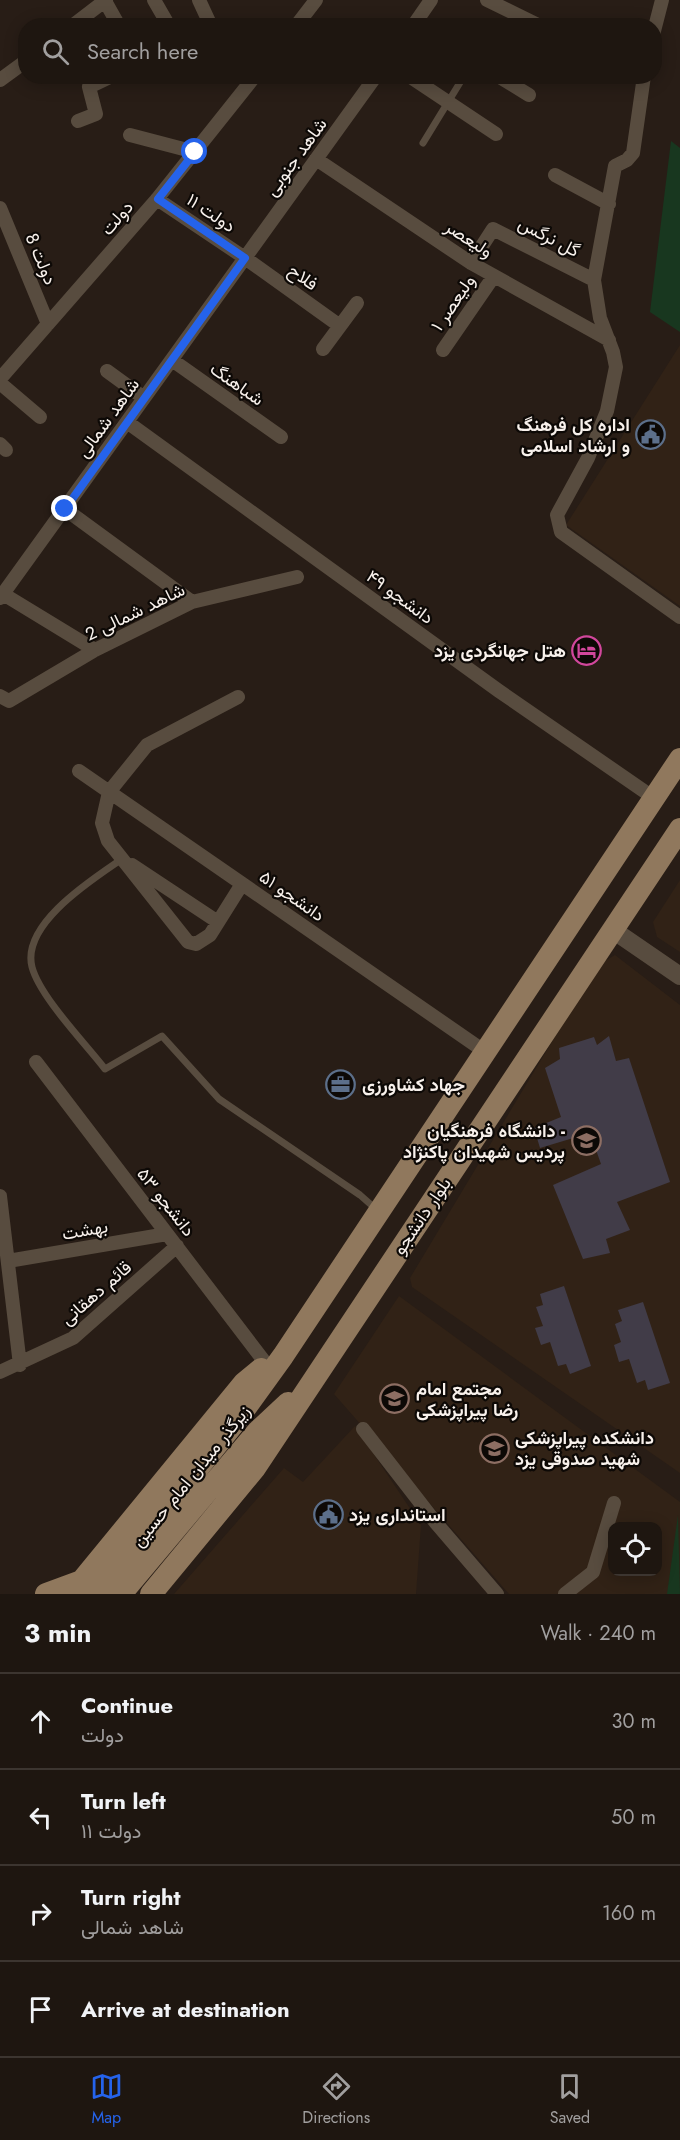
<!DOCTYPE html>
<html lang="en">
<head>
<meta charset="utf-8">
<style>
  body { margin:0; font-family:Jost,Vazirmatn,sans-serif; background:#261f19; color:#f1f3f6 }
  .controls { position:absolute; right:18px; bottom:18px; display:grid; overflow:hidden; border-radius:12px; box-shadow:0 3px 15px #0003 }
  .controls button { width:54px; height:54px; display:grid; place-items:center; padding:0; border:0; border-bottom:2px solid #3c3530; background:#1e1610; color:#f1f3f6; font:30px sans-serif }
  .stop { position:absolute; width:18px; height:18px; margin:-14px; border:4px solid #2563eb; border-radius:50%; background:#fff }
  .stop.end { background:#2563eb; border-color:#fff; box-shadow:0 2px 6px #0008 }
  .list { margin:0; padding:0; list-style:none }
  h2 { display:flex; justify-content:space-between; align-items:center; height:78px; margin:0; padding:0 24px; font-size:26px }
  h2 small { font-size:20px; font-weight:400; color:#a19f9f }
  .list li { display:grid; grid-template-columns:39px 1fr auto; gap:18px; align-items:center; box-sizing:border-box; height:96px; padding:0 24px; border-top:2px solid #3c3530 }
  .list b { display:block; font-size:22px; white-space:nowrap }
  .list p { margin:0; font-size:20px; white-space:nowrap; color:#a19f9f }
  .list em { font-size:20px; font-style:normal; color:#a19f9f }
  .icon { flex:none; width:33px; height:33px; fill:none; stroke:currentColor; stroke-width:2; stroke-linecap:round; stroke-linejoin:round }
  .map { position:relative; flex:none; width:680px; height:1594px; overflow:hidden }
  .search { position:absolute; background:#1e1610; box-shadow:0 3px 15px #0003; left:18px; right:18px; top:18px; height:66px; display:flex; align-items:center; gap:15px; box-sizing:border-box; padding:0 21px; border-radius:24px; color:#a19f9f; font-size:22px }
  .sheet { height:462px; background:#1e1610 }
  nav { display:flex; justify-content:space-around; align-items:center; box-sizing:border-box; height:84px; border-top:2px solid #3c3530; background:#1e1610; font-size:16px; color:#a19f9f }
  nav a { display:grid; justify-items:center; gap:3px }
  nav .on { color:#2563eb }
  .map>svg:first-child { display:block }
  .built { fill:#312216; fill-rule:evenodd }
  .green { fill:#18371f }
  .building { fill:#413c48 }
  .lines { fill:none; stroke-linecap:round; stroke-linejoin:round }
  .service { stroke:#584c3f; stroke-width:7 }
  .minor { stroke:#584c3f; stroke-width:14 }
  .tertiary { stroke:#584c3f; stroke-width:18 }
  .primary { stroke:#90785d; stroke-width:22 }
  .route { stroke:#2563eb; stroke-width:8 }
  .labels { text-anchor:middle; stroke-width:4.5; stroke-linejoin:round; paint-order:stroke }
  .street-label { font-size:18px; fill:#f8f1ec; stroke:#0d0906 }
  .poi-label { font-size:18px; font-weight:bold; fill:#f8f1ec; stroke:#0d0906; text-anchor:start }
</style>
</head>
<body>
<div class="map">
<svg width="680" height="1594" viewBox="0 0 680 1594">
  <rect width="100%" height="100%" fill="#281d16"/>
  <path class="built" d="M680 345V606L566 525Z
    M680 880V952L657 937 653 922Z
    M615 955 680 1005V1473L412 1287 410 1278 598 965Z
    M399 1296 680 1502V1594H509L334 1394ZM612 1526H658V1572H612Z
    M355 1426 421 1525 416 1594H174L284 1468 303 1482Z"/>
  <path class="green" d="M671 141 680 148V332L650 312Z
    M678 1515 680 1594H667Z"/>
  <path class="building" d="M609 1036 616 1061 629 1058 670 1182 617 1202 630 1230 606 1239 610 1253 583 1259 553 1185 601 1164 590 1133 540 1148 534 1128 561 1117 545 1068 560 1059 559 1048 594 1037 597 1045Z
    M564 1286 591 1366 570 1374 566 1364 558 1366 550 1342 541 1345 535 1328 543 1326 536 1307 543 1305 540 1294Z
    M643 1302 670 1383 648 1390 645 1380 637 1383 629 1359 619 1362 614 1345 621 1342 615 1324 622 1321 618 1310Z"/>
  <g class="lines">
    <path class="service" d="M423 143 464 76
      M122 859C93 879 21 924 32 967 40 997 85 1043 105 1069L162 1036 219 1099 360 1195 377 1210"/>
    <path class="minor" d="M154 0 169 26
      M199 0 211 26
      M487 0 540 26
      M105 1 119 26
      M72 26 106 0
      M296 26 316 0
      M413 26 431 0
      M654 31 662 0
      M409 76 496 134
      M498 76 529 95
      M644 76 633 153 627 160 615 166 594 280 600 318 613 352 616 367 607 411 588 458 557 515 561 532 680 617
      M0 80 26 61
      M78 121 96 114 89 87 112 76
      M130 135 195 152
      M316 159 471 263 609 340
      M555 175 609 204
      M157 199 245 258 340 326
      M0 208 48 324
      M471 263 493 229 594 280
      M323 349 357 303
      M443 350 494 276
      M172 360 281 437
      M107 371 144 398
      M0 379 157 199 255 76
      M0 383 40 417
      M127 422 499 691 654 798
      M0 444 6 450
      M65 509 192 602
      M3 594 95 650
      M0 598 376 76
      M0 696 9 701 95 650 192 602 297 577
      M238 697 147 745 109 792 102 823 108 841 188 942 196 944 210 935 242 884
      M79 771 484 1051
      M132 865 218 922
      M36 1062 267 1365
      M0 1196 20 1365
      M8 1261 167 1234
      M0 1372 73 1338 177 1246
      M363 1429 436 1523 497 1594
      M565 1594 593 1572 614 1503"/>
    <path class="tertiary" d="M613 930 680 976"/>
    <path class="primary" d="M46 1594 84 1580
      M71 1594 244 1383 261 1369
      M96 1594 236 1421 283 1356 680 759
      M121 1594 257 1432 288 1403
      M151 1594 255 1468 680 829"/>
  </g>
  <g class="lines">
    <path class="route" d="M65 509 245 258 158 199 195 152"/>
  </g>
  <defs>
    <symbol id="civic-ring" viewBox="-11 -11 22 22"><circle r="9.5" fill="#0d0906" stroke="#5c6f8a" stroke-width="1.5"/><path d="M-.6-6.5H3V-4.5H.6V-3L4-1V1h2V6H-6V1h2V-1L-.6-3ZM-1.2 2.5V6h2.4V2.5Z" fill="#5c6f8a"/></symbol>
    <symbol id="hotel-ring" viewBox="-11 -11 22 22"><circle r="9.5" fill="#0d0906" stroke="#d1479c" stroke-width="1.5"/><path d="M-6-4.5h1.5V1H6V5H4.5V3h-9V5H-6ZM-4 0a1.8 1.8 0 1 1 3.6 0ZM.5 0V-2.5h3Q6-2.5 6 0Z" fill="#d1479c"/></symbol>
    <symbol id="office-ring" viewBox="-11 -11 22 22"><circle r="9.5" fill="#0d0906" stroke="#5c6f8a" stroke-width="1.5"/><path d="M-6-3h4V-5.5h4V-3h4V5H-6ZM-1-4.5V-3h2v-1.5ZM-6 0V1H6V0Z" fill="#5c6f8a"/></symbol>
    <symbol id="university-ring" viewBox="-11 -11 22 22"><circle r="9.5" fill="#0d0906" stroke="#8d6e63" stroke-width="1.5"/><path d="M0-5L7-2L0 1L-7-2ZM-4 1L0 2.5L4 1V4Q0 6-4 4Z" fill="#8d6e63"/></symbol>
  </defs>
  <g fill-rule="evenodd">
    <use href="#civic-ring" x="634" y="418" width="33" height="33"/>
    <use href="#hotel-ring" x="570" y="634" width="33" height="33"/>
    <use href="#office-ring" x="324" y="1068" width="33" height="33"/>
    <use href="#university-ring" x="570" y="1124" width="33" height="33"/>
    <use href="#university-ring" x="378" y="1382" width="33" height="33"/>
    <use href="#university-ring" x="478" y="1432" width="33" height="33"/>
    <use href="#civic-ring" x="312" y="1498" width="33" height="33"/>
  </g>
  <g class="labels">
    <g class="street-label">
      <text transform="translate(296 157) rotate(-54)" y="6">شاهد جنوبی</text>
      <text transform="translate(211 213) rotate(34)" y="6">دولت ۱۱</text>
      <text transform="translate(117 218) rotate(-49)" y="6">دولت</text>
      <text transform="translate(549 237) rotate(27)" y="6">گل نرگس</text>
      <text transform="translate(469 239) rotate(33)" y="6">ولیعصر</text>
      <text transform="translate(41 259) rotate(67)" y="6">دولت 8</text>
      <text transform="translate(303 277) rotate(36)" y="6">فلاح</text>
      <text transform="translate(453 303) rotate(-56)" y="6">ولیعصر ۱</text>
      <text transform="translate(237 384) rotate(35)" y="6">شباهنگ</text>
      <text transform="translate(108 418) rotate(-54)" y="6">شاهد شمالی</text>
      <text transform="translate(400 597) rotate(36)" y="6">دانشجو ۴۹</text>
      <text transform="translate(135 612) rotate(-26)" y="6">شاهد شمالی 2</text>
      <text transform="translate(292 896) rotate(35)" y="6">دانشجو ۵۱</text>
      <text transform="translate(166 1202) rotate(52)" y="6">دانشجو ۵۳</text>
      <text transform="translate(422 1216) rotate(-56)" y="6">بلوار دانشجو</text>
      <text transform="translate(85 1230) rotate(-10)" y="6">بهشت</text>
      <text transform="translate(96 1293) rotate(-41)" y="6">قائم دهقانی</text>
      <text transform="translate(191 1476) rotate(-51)" y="6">زیرگذر میدان امام حسین</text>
    </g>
    <g class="poi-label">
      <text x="630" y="431" text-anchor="end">اداره کل فرهنگ<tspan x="630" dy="21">و ارشاد اسلامی</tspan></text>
      <text x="566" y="657" text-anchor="end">هتل جهانگردی یزد</text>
      <text x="362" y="1091">جهاد کشاورزی</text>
      <text x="565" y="1137" text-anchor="end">دانشگاه فرهنگیان -<tspan x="565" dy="21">پردیس شهیدان پاکنژاد</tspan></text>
      <text x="416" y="1395">مجتمع امام<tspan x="416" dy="21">رضا پیراپزشکی</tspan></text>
      <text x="515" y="1444">دانشکده پیراپزشکی<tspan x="515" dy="21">شهید صدوقی یزد</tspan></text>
      <text x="349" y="1521">استانداری یزد</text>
    </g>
  </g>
</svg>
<div class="controls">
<button><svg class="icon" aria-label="locate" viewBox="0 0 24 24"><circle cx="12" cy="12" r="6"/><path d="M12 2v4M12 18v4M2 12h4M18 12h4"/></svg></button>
</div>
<div class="stop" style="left:195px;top:152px"></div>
<div class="stop end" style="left:65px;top:509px"></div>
<div class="search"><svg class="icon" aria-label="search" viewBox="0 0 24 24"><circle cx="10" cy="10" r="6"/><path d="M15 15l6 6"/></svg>Search here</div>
</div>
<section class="sheet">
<h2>3 min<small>Walk · 240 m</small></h2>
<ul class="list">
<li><svg class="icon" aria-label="ahead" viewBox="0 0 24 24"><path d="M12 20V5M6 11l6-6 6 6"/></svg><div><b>Continue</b><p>دولت</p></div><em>30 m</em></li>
<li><svg class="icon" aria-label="left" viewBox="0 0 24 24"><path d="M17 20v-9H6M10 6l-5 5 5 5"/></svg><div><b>Turn left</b><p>دولت ۱۱</p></div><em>50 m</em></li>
<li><svg class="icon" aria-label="right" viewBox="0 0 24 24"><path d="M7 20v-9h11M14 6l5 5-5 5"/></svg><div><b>Turn right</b><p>شاهد شمالی</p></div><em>160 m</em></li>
<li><svg class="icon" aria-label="arrive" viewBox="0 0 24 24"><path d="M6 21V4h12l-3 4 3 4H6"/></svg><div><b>Arrive at destination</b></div></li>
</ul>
</section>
<nav>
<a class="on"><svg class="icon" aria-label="map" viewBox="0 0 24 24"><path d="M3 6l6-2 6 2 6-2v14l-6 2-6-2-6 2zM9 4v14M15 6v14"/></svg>Map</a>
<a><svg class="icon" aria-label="directions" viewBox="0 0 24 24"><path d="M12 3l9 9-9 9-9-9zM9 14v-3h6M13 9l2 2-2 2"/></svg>Directions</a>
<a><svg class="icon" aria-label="saved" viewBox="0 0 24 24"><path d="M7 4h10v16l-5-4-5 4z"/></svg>Saved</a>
</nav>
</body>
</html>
